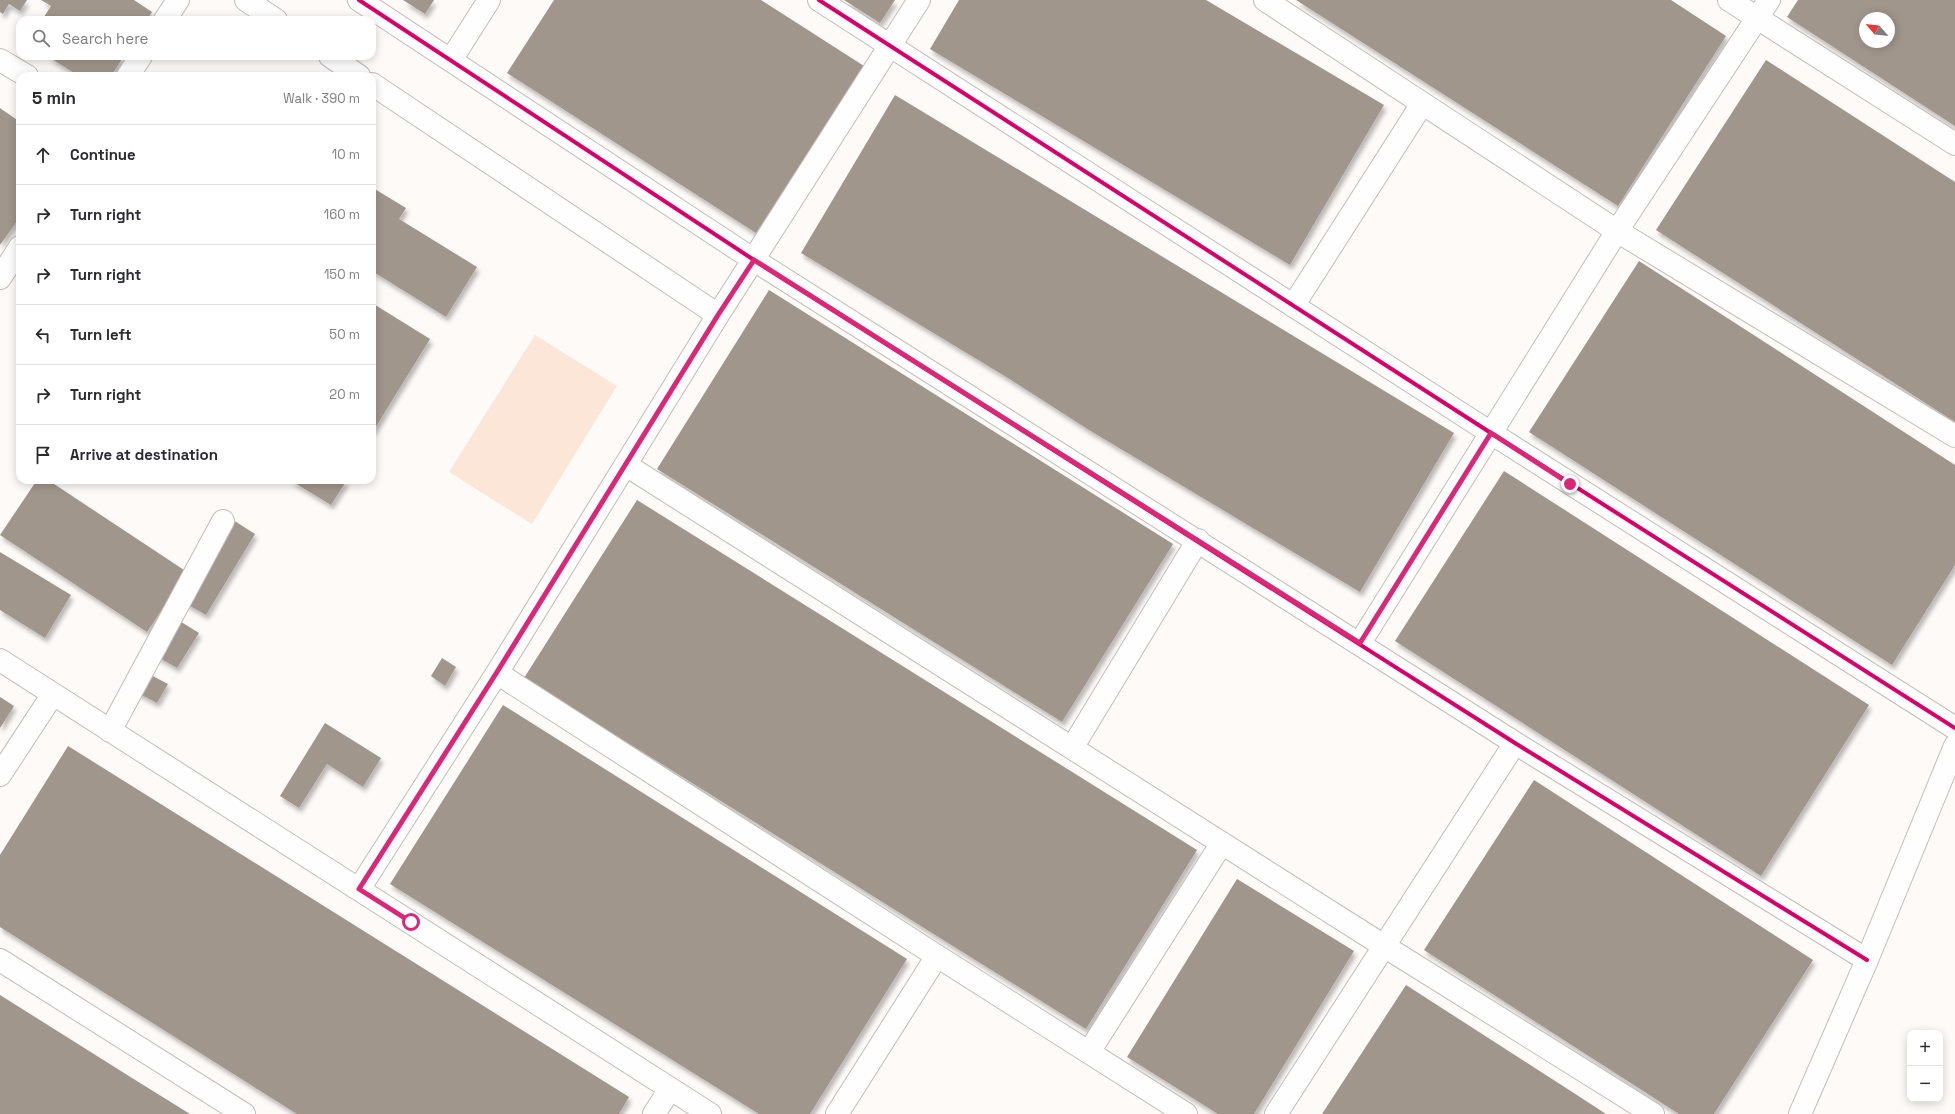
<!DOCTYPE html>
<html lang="en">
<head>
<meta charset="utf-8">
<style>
  body { margin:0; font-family:"Space Grotesk",sans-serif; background:#f2f2f3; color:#2b2b33 }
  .controls { position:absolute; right:12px; bottom:12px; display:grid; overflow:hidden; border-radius:8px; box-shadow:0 2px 10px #0003 }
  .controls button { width:36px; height:36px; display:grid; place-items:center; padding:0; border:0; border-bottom:1px solid #e1e1e2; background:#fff; color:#2b2b33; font:20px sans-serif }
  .compass { position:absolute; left:1859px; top:12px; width:36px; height:36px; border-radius:50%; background:#fff; box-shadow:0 2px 10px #0003; rotate:298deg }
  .stop { position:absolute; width:12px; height:12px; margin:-9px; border:3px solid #db2777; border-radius:50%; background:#fff }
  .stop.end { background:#db2777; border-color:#fff; box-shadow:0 1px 4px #0008 }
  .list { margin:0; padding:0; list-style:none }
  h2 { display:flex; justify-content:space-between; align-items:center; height:52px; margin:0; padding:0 16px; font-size:17px }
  h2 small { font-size:13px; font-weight:400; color:#7c7c81 }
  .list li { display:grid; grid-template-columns:26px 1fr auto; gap:12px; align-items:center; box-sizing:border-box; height:60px; padding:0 16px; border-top:1px solid #e1e1e2 }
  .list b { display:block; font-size:15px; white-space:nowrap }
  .list em { font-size:13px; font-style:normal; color:#7c7c81 }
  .icon { flex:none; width:22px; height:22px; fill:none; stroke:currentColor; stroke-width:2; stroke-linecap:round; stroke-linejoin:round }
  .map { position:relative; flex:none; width:1955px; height:1114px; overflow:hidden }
  .search { position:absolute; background:#fff; box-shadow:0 2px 10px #0003; left:16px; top:16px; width:360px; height:44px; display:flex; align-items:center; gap:10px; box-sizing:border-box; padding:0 14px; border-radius:12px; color:#7c7c81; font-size:15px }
  .panel { position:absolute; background:#fff; box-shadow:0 2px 10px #0003; left:16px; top:72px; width:360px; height:412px; border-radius:12px }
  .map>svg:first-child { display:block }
  .green { fill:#fbe6d7 }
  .building { fill:#a1968b; fill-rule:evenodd; filter:url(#shadow) }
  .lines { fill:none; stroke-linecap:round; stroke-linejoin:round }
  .minor-casing { stroke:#c3bcb8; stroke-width:24 }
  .minor { stroke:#fffefe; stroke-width:22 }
  .cycleway-casing { stroke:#fff9f5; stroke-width:6 }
  .cycleway { stroke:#d6006c; stroke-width:4 }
  .route { stroke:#db2777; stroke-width:5 }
</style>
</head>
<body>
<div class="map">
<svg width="1955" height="1114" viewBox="0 0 1955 1114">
  <defs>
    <filter id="shadow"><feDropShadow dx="2.5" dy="4.5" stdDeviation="2" flood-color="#0004"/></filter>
  </defs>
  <rect width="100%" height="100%" fill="#fdfaf7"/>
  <path class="green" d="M535 335 617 386 532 524 449 472Z"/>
  <path class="building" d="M0 0H27L20 11 9 4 3 14 0 12Z
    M41 0H134L152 12 147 20H42L51 6Z
    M403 0H434L425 14Z
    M554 0H761L864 66 756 233 507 73Z
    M844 0H895L880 23Z
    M959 0H1206L1384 105 1290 265 930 49Z
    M1296 0H1671L1726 36 1618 206Z
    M1798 0H1955V126L1787 17ZM1865 18H1889V42H1865Z
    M47 56H124L111 76H79Z
    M1766 60 1955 182V422L1656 230Z
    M895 95 1454 433 1360 592 1089 430 1008 378 801 253Z
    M0 108 20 122V217L0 245Z
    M373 188 406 208 399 219 477 267 446 317 372 271Z
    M1639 261 1955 465V565L1892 665 1529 432Z
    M769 290 1173 544 1062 722 657 469Z
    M372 303 430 339 372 433Z
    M1504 471 1869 705 1761 876 1395 641Z
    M37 480H48L187 572 147 632 0 535Z
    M290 480H347L331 505Z
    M637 500 1197 850 1086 1029 524 678Z
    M233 520 255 534 206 615 183 602Z
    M0 552 71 595 45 638 0 610Z
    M178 620 199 633 177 668 156 656Z
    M442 658 456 667 445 686 431 676Z
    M145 672 168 684 157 703 134 691Z
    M0 697 14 706 0 728Z
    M503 705 907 959 810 1114H759L390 884Z
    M325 723 381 758 363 787 327 764 299 808 280 796Z
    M68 746 629 1097 619 1114H297L0 927V855Z
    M1534 780 1813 960 1714 1114H1679L1424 950Z
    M1237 879 1354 951 1254 1114H1218L1127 1057Z
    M1406 985 1566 1088 1606 1114H1322Z
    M0 995 132 1078 190 1114H0Z"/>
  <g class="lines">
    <defs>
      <path id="minor" d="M246 0 276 20
        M359 0 754 260 1515 743 1867 960
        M819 0 1491 433 1955 728
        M1265 0 1617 231 1955 436
        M1729 0 1955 144
        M165 20 178 0
        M330 56 359 76
        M0 60 27 76
        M451 60 489 0
        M128 76 141 56
        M372 84 718 315
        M0 278 20 247
        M1293 306 1422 104
        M626 465 1384 946 1653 1114
        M1360 643 1617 231 1769 0
        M0 660 710 1114
        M497 673 937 956 1186 1114
        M110 731 223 521
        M1072 748 1198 540
        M0 775 53 694
        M359 889 497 673 718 315 919 0
        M0 960 244 1114
        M1089 1052 1222 843
        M654 1114 670 1089
        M837 1114 937 956
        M1276 1114 1515 743
        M1800 1114 1867 960 1955 746"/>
    </defs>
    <use href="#minor" class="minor-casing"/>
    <use href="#minor" class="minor"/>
    <defs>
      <path id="cycleway" d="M359 0 754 260 1515 743 1867 960
        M819 0 1491 433 1955 728"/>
    </defs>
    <use href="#cycleway" class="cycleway-casing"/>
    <use href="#cycleway" class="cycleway"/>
  </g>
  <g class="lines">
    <path class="route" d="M411 922 359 889 497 672 718 315 754 260 1360 643 1491 433 1570 484"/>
  </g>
</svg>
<div class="controls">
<button>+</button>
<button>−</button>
</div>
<svg class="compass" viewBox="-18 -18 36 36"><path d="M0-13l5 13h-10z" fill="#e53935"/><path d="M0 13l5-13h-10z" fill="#7c7c81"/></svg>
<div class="stop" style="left:411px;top:922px"></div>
<div class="stop end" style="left:1570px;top:484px"></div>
<div class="search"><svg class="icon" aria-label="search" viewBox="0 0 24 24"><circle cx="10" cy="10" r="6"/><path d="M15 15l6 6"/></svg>Search here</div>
<section class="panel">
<h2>5 min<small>Walk · 390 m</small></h2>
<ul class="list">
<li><svg class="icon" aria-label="ahead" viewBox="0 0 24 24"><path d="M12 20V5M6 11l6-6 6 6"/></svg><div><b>Continue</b></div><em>10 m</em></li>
<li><svg class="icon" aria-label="right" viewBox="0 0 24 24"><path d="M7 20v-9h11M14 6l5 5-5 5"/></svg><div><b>Turn right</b></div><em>160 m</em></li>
<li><svg class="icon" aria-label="right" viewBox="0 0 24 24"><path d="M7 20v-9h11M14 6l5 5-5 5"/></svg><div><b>Turn right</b></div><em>150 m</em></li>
<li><svg class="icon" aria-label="left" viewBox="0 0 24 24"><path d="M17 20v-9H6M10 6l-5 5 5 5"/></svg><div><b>Turn left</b></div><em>50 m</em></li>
<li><svg class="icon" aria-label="right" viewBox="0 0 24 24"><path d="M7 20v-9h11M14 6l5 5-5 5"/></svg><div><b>Turn right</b></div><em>20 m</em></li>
<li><svg class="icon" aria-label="arrive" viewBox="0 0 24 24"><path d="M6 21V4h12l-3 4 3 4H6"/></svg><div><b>Arrive at destination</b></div></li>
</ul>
</section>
</div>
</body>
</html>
